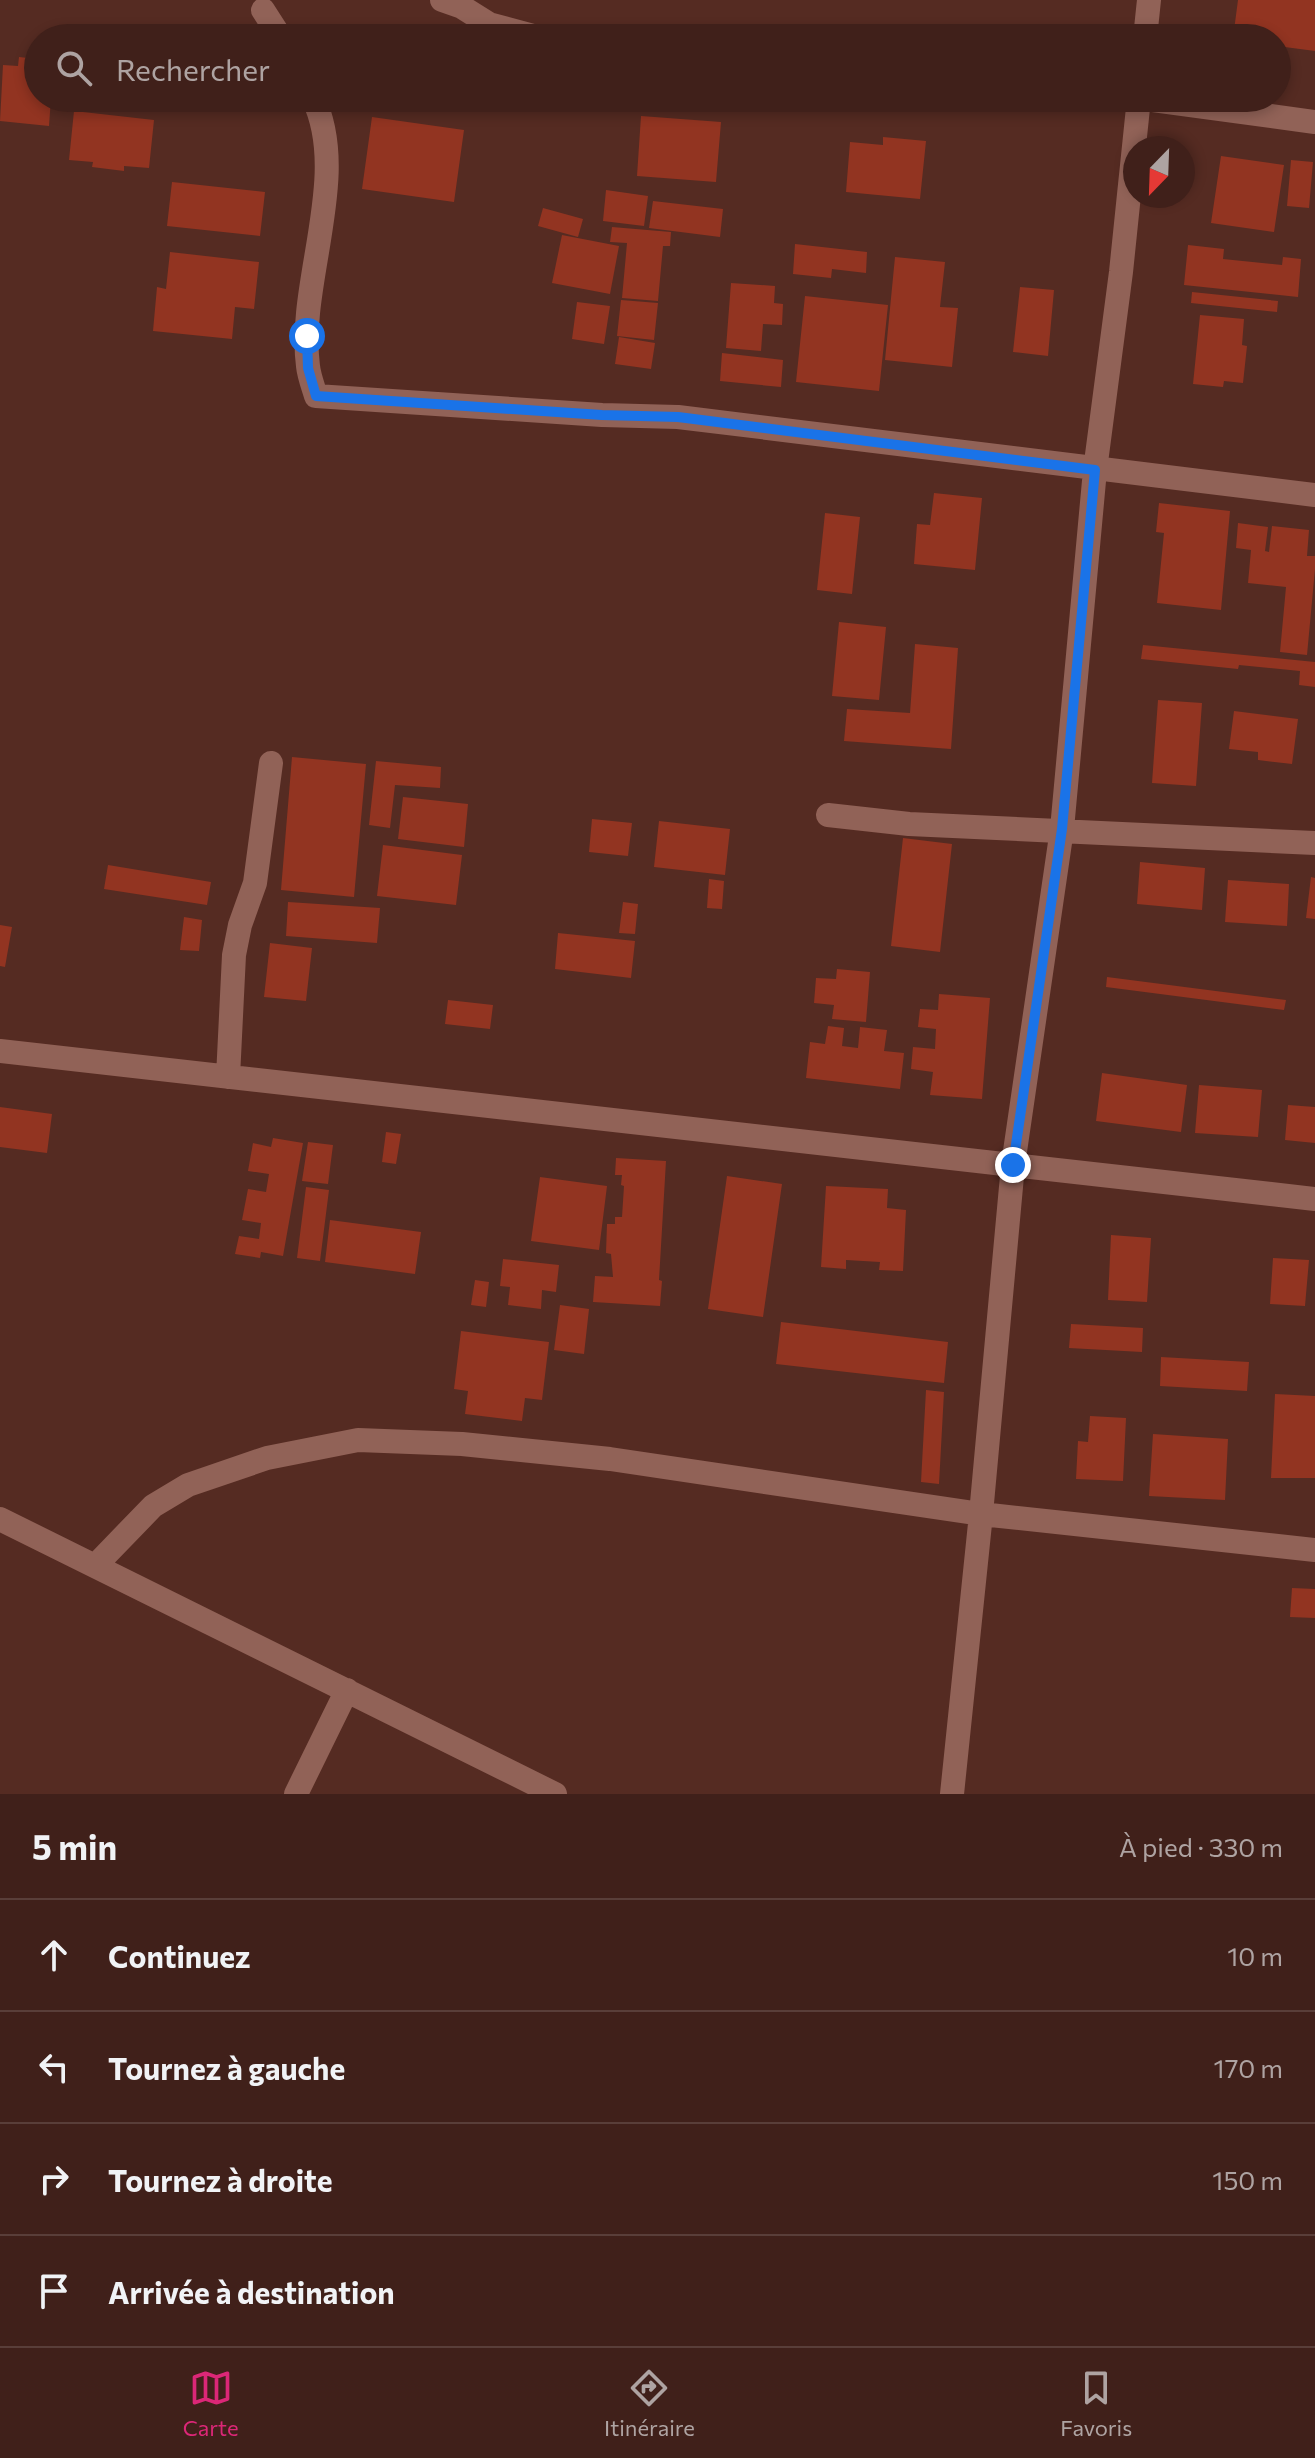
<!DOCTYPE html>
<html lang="fr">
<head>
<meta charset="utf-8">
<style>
  body { margin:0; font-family:Commissioner,sans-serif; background:#4b2d27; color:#f1f3f6 }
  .compass { position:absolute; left:1123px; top:136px; width:72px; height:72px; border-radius:50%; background:#40201a; box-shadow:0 4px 12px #0003; rotate:203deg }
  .stop { position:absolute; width:24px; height:24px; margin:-18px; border:6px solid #1a73e8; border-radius:50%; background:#fff }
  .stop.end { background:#1a73e8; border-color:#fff; box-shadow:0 2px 8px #0008 }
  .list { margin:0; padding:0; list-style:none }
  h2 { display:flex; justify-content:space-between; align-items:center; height:104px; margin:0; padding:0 32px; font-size:34px }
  h2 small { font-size:26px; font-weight:400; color:#aea3a2 }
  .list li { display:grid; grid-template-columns:52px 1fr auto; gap:24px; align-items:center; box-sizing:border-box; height:112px; padding:0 32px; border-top:2px solid #593e39 }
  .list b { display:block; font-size:30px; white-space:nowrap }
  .list em { font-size:26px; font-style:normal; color:#aea3a2 }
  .icon { flex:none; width:44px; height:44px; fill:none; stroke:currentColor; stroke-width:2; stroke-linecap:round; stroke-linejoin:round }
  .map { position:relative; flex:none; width:1315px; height:1794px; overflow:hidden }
  .search { position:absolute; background:#40201a; box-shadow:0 4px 12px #0003; left:24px; right:24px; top:24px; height:88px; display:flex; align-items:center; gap:20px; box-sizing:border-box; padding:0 28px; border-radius:44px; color:#aea3a2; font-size:30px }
  .sheet { height:552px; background:#40201a }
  nav { display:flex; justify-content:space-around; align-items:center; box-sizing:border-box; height:112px; border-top:2px solid #593e39; background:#40201a; font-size:22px; color:#aea3a2 }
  nav a { display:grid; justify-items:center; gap:4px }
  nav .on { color:#db2777 }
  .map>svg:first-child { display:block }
  .building { fill:#923421 }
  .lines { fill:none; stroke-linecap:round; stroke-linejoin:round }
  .street { stroke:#916257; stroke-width:24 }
  .route { stroke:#1a73e8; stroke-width:10 }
</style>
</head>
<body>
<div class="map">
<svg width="1315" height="1794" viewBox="0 0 1315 1794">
  <rect width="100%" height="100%" fill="#552b22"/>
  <path class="building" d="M1238 0H1315V51L1277 46V38H1233Z
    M19 57 38 59V98H51L49 126 0 121 3 65 18 66Z
    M74 111 154 120 149 168 124 166V171L92 167 93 162 69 160Z
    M641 116 721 122 716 182 637 176Z
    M372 117 464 130 454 202 362 189Z
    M883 137 926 141 920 199 846 192 850 142 883 145Z
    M1221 156 1284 165 1274 232 1211 223Z
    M1291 160 1313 162 1309 208 1287 206Z
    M172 182 265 192 260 236 167 226Z
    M606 190 648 196 644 226 603 221Z
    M653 201 723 209 720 237 649 228Z
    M543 208 583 219 578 237 538 226Z
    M612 227 671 232 670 246H663L658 301 622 298 627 243 610 242Z
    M562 235 619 246 610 294 552 283Z
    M795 244 867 252 866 273 832 269 831 278 793 274Z
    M1188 245 1224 249 1223 259 1282 265 1283 257 1301 259 1298 297 1184 285Z
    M170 252 259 262 254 309 235 307 232 339 153 331 157 287 166 289Z
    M895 257 945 262 940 307 958 308 952 367 885 360Z
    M731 283 775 286 774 303 783 304 782 325 763 324 761 351 726 348Z
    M1020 287 1054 290 1048 356 1013 352Z
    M1192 292 1278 301 1277 312 1191 303Z
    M805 296 888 305 879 391 796 382Z
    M621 300 658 303 654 340 617 336Z
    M577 302 610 306 604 344 572 339Z
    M1200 315 1244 319 1242 345 1247 346 1243 383 1224 381 1223 387 1193 384Z
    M619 337 655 343 651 369 615 364Z
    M722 353 783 360 781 387 720 381Z
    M934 493 982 498 975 570 914 564 917 524 930 525Z
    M1159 503 1230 511 1221 610 1157 603 1164 533 1156 532Z
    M825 513 860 517 852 594 817 590Z
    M1238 523 1268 527 1265 551 1269 552 1272 526 1309 530 1307 556H1315V569L1307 655 1280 652 1286 587 1248 583 1251 550 1236 548Z
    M839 622 886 627 879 700 832 696Z
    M915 644 958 648 951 749 844 741 847 709 910 713Z
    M1143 645 1315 662V687L1299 685 1300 671 1239 665 1238 669 1141 659Z
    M1158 700 1202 703 1196 786 1152 783Z
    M1234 711 1298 719 1292 764 1258 760V752L1229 749Z
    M292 757 366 764 354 897 281 890Z
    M376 761 441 767 440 788 395 785 390 828 369 825Z
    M403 797 468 804 464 847 398 839Z
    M592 819 632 823 628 856 589 852Z
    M659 821 730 829 725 875 654 867Z
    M903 838 952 844 940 952 891 946Z
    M383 845 462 855 456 905 377 896Z
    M1140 862 1205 868 1202 910 1137 904Z
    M108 865 211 882 207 905 104 889Z
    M1311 877 1315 878V919L1306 918Z
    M709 879 724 881 722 909 707 908Z
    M1228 880 1289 884 1287 926 1225 922Z
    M288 902 380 908 377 943 286 936Z
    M623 902 638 904 635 934 619 933Z
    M184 917 202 920 199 951 180 950Z
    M0 925 12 927 5 967 0 966Z
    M558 933 635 941 631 978 555 969Z
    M270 943 312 948 306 1001 264 997Z
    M837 969 870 972 866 1022 832 1019 834 1005 814 1003 816 978 836 979Z
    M1107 977 1286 1000 1284 1010 1106 987Z
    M939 994 990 998 982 1099 930 1095 933 1072 911 1069 913 1047 935 1049 936 1029 918 1027 920 1009 938 1010Z
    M448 1000 493 1005 490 1029 445 1024Z
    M828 1026 844 1028 842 1046 858 1048 860 1027 887 1030 884 1051 904 1053 900 1089 806 1078 810 1042 825 1044Z
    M1102 1073 1187 1085 1181 1132 1096 1121Z
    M1199 1085 1262 1090 1258 1137 1195 1133Z
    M1288 1105 1315 1107V1143L1285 1140Z
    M0 1107 52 1114 47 1153 0 1147Z
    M386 1132 401 1134 396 1164 382 1162Z
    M273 1138 303 1143 283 1256 261 1252 260 1258 235 1254 239 1236 259 1239 261 1223 242 1220 248 1189 266 1192 269 1174 248 1171 253 1143 271 1147Z
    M308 1142 333 1145 328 1184 302 1181Z
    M616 1158 666 1161 659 1280 662 1281 660 1306 593 1302 595 1276 613 1277 611 1254 606 1253 607 1224H615V1217H622L624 1186 621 1185 622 1175H615Z
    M727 1176 782 1184 763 1317 708 1309Z
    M540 1177 607 1186 599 1250 531 1241Z
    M826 1186 888 1189 887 1208 906 1210 903 1271 879 1270 880 1262 846 1260V1269L821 1267Z
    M306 1187 329 1190 320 1261 297 1258Z
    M330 1220 421 1232 415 1274 325 1262Z
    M1111 1235 1151 1238 1147 1302 1108 1300Z
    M1273 1258 1309 1260 1305 1306 1270 1304Z
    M503 1259 559 1265 556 1292 542 1290 541 1309 508 1305 510 1287 500 1286Z
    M475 1280 489 1282 486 1307 471 1305Z
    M560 1305 589 1309 584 1354 554 1350Z
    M781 1322 948 1342 944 1383 776 1364Z
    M1071 1324 1143 1328 1142 1352 1069 1348Z
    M461 1331 549 1342 542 1400 525 1398 522 1421 465 1414 468 1391 454 1389Z
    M1161 1357 1249 1362 1247 1391 1160 1386Z
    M926 1390 944 1392 939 1484 921 1482Z
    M1275 1394 1315 1396V1478H1271Z
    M1090 1416 1126 1418 1123 1481 1076 1479 1078 1441 1088 1442Z
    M1153 1434 1228 1439 1225 1500 1149 1496Z
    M1292 1588 1315 1589V1618L1290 1617Z"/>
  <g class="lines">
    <path class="street" d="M442 0 462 7 489 24 541 38
      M263 10 281 38
      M1145 38 1149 0
      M313 98C351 176 297 283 308 366 309 376 313 386 316 396L602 415 678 417 1315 495
      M1138 98 1315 122
      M828 815 909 824 1315 843
      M0 1051 1315 1199
      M228 1077 234 955 240 925 255 883 271 763
      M0 1519 555 1794
      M95 1566 153 1506 188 1485 267 1458 358 1440 462 1444 610 1459 981 1514 1315 1550
      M296 1794 347 1690
      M952 1794 981 1514 1013 1165 1062 829 1095 470 1121 272 1139 98"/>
  </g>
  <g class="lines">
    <path class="route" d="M307 336 308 368 316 396 602 415 678 417 1095 470 1062 829 1013 1165"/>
  </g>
</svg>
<svg class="compass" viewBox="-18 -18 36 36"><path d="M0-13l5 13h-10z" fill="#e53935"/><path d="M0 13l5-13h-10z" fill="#aea3a2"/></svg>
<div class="stop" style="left:307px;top:336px"></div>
<div class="stop end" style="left:1013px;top:1165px"></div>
<div class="search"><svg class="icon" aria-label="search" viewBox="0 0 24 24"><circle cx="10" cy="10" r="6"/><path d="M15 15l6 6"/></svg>Rechercher</div>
</div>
<section class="sheet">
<h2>5 min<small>À pied · 330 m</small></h2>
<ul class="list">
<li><svg class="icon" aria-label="ahead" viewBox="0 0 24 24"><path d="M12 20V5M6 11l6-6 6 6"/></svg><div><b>Continuez</b></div><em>10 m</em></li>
<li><svg class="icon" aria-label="left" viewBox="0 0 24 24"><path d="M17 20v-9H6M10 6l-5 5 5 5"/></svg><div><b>Tournez à gauche</b></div><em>170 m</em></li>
<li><svg class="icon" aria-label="right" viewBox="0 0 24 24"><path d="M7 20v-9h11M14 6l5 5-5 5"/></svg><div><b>Tournez à droite</b></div><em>150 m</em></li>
<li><svg class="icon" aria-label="arrive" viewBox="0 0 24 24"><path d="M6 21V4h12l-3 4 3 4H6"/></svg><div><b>Arrivée à destination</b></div></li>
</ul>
</section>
<nav>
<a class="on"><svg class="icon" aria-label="map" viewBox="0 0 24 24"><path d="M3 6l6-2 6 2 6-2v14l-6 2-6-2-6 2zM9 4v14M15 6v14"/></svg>Carte</a>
<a><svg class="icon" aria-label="directions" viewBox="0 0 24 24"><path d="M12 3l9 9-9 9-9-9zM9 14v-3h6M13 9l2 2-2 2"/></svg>Itinéraire</a>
<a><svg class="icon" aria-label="saved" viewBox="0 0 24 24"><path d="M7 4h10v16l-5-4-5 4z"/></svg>Favoris</a>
</nav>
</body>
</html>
